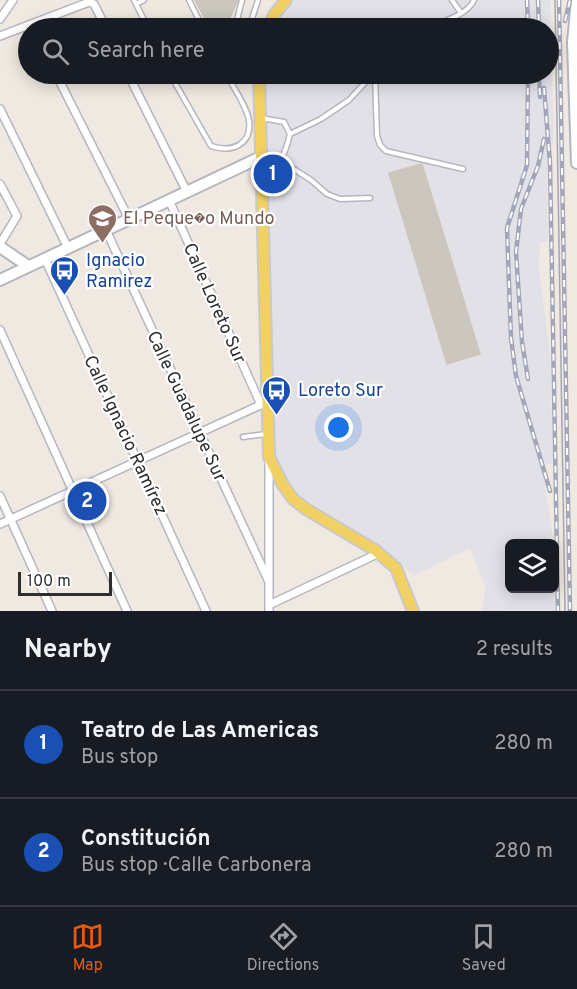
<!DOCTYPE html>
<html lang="en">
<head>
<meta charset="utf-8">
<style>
  body { margin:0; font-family:Overpass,sans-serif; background:#242831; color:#f1f3f6 }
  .controls { position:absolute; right:18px; bottom:18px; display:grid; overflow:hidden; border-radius:9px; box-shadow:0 3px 15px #0003 }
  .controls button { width:54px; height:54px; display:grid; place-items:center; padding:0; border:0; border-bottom:2px solid #363941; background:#171b24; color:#f1f3f6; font:30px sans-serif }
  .scale { position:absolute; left:18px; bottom:15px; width:94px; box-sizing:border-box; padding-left:6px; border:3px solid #2e2e2e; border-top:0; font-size:16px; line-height:21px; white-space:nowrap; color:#2e2e2e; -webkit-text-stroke:4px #fff; paint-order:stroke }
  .you { position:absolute; left:339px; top:428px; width:21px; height:21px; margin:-15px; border:4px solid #fff; border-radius:50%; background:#1a73e8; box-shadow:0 0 0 9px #1a73e833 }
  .badge { display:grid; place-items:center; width:39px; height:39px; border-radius:50%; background:#ea580c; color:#fff; font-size:20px; font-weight:700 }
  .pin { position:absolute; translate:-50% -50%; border:3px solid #fff; box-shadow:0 2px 6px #0006 }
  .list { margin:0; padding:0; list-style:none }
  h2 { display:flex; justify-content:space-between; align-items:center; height:78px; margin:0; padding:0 24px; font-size:26px }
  h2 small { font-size:20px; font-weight:400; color:#9ea1a6 }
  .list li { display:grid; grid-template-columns:39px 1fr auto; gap:18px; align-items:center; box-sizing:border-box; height:108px; padding:0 24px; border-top:2px solid #363941 }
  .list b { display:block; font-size:22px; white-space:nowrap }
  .list p { margin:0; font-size:20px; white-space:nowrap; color:#9ea1a6 }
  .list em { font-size:20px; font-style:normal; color:#9ea1a6 }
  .icon { flex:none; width:33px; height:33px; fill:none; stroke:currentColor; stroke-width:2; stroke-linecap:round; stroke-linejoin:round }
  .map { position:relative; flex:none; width:577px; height:611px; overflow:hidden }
  .search { position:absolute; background:#171b24; box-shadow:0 3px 15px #0003; left:18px; right:18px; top:18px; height:66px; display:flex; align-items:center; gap:15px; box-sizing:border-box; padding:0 21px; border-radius:33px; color:#9ea1a6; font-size:22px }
  .sheet { height:294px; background:#171b24 }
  nav { display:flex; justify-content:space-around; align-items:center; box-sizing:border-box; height:84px; border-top:2px solid #363941; background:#171b24; font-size:16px; color:#9ea1a6 }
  nav a { display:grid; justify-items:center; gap:3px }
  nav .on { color:#ea580c }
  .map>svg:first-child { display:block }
  .industrial { fill:#e3e1e8 }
  .building { fill:#cbc7bf; stroke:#cbc5ba; stroke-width:1.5 }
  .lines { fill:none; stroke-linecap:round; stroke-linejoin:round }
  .lane-casing { stroke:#b4b7c1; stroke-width:7 }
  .street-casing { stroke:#b4b7c1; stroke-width:10 }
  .secondary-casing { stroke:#b4b7c1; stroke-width:14 }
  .primary-casing { stroke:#c9c9c9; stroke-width:14 }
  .lane { stroke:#fff; stroke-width:4 }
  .street { stroke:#fff; stroke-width:7 }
  .secondary { stroke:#fff; stroke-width:10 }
  .primary { stroke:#f2d163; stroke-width:10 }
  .tram { stroke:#a3a6b8; stroke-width:1.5 }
  .rail-casing { stroke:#a3a6b8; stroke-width:4.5 }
  .rail { stroke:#fff; stroke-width:2; stroke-dasharray:7; stroke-linecap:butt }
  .labels { text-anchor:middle; stroke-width:4.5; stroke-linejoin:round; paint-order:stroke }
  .education-label { font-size:18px; fill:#785e54; stroke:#fff; text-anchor:start }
  .transit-label { font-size:18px; fill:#164399; stroke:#fff; text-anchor:start }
  .street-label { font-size:18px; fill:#2e2e2e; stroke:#fff }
</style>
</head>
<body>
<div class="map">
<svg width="577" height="611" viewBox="0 0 577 611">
  <rect width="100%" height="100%" fill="#efe9e1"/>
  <path class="industrial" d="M294 0H550L554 145 547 146 548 242H540L539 268 550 354 553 464 542 465 554 543 510 544V588H554L555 585V611H482L485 586 470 548 414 576 378 544 298 495 280 470 273 448 266 74H548V28H275L280 15Z"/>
  <path class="building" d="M195 0H238L228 22 232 28H210Z
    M422 164 480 354 447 364 389 173Z"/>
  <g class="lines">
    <defs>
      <path id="lane" d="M134 0 148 28
        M189 0 203 28
        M452 0 461 13
        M136 4 144 0
        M237 28 236 24 242 0
        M249 28 258 0
        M427 28C441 22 468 15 474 0
        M170 74 211 146C231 153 252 145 249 121 248 108 232 85 226 74
        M375 74 377 136 380 145 386 151 463 169
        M261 118 284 122 290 134C286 151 280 169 262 173
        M290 134 321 119 349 100 373 74
        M281 161 311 180 327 194 340 199 370 198
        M243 437 266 434"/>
      <path id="street" d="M0 19 13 0
        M0 36 89 2 94 4 106 28
        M56 74 129 219
        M128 74 187 192
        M0 109 68 248
        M0 184 17 216 0 244
        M169 200 261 405
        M106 230 269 582
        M45 259 206 611
        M0 330 127 611
        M269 460V611
        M0 496 52 611
        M0 524 267 402
        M269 605 379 553"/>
      <path id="secondary" d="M577 0 573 42 577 163
        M0 247 28 266
        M0 280 261 157"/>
      <path id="primary" d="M269 28 274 15 286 0
        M259 74 269 457 283 485 293 499 306 509 375 550 396 568 413 611"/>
    </defs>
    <use href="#lane" class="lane-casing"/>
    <use href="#street" class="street-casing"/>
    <use href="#secondary" class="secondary-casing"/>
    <use href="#primary" class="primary-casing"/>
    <use href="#lane" class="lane"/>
    <use href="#street" class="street"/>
    <use href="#secondary" class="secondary"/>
    <use href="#primary" class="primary"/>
    <path class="tram" d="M555 0 565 611"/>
    <defs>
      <path id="rail" d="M527 0 528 28
        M538 0 539 28
        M559 0 570 611
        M565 21 570 0
        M528 74 527 165 507 228 511 338 516 376 550 491
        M539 74 540 97
        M544 88 550 163 558 611
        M528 379 522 342 516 252 521 209 538 166 544 139"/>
    </defs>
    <use href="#rail" class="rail-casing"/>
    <use href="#rail" class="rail"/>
  </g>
  <defs>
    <symbol id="school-pin" viewBox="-11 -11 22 30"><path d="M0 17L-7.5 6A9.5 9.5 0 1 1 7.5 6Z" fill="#8d6e63" stroke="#fff"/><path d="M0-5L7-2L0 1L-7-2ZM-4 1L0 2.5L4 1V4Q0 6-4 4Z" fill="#fff"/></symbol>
    <symbol id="bus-pin" viewBox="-11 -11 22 30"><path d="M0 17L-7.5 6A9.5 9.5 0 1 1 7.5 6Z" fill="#1a4fb4" stroke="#fff"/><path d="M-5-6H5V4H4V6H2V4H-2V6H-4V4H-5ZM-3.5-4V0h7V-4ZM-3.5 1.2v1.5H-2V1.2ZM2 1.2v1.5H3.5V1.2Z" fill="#fff"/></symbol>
  </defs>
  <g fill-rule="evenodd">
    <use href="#school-pin" x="86" y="202" width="33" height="45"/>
    <use href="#bus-pin" x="48" y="254" width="33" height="45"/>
    <use href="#bus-pin" x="260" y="374" width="33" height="45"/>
  </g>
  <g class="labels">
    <g class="education-label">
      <text x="123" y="224">El Peque�o Mundo</text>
    </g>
    <g class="transit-label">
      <text x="86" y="266">Ignacio<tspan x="86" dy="21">Ramirez</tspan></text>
      <text x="298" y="396">Loreto Sur</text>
    </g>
    <g class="street-label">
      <text transform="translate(215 303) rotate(66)" y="6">Calle Loreto Sur</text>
      <text transform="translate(187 406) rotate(65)" y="6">Calle Guadalupe Sur</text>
      <text transform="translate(126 435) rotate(65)" y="6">Calle Ignacio Ramírez</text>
    </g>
  </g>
</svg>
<div class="controls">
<button><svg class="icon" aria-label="layers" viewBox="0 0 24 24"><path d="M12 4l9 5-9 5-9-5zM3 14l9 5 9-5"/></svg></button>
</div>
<div class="scale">100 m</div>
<div class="you"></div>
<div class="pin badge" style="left:273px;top:174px;background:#1a4fb4">1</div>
<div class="pin badge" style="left:87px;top:501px;background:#1a4fb4">2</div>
<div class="search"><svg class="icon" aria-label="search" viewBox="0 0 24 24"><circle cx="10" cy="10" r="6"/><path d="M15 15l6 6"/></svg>Search here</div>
</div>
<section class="sheet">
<h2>Nearby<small>2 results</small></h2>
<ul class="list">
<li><span class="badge" style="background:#1a4fb4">1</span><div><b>Teatro de Las Americas</b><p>Bus stop</p></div><em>280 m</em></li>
<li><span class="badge" style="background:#1a4fb4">2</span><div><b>Constitución</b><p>Bus stop · Calle Carbonera</p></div><em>280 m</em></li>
</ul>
</section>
<nav>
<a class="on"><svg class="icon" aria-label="map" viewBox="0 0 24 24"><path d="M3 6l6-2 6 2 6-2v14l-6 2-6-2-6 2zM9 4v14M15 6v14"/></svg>Map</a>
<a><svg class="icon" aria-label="directions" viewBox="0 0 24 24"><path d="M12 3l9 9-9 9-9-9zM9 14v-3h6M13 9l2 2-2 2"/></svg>Directions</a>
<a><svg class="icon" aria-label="saved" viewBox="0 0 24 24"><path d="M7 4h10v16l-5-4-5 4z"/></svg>Saved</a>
</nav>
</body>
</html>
